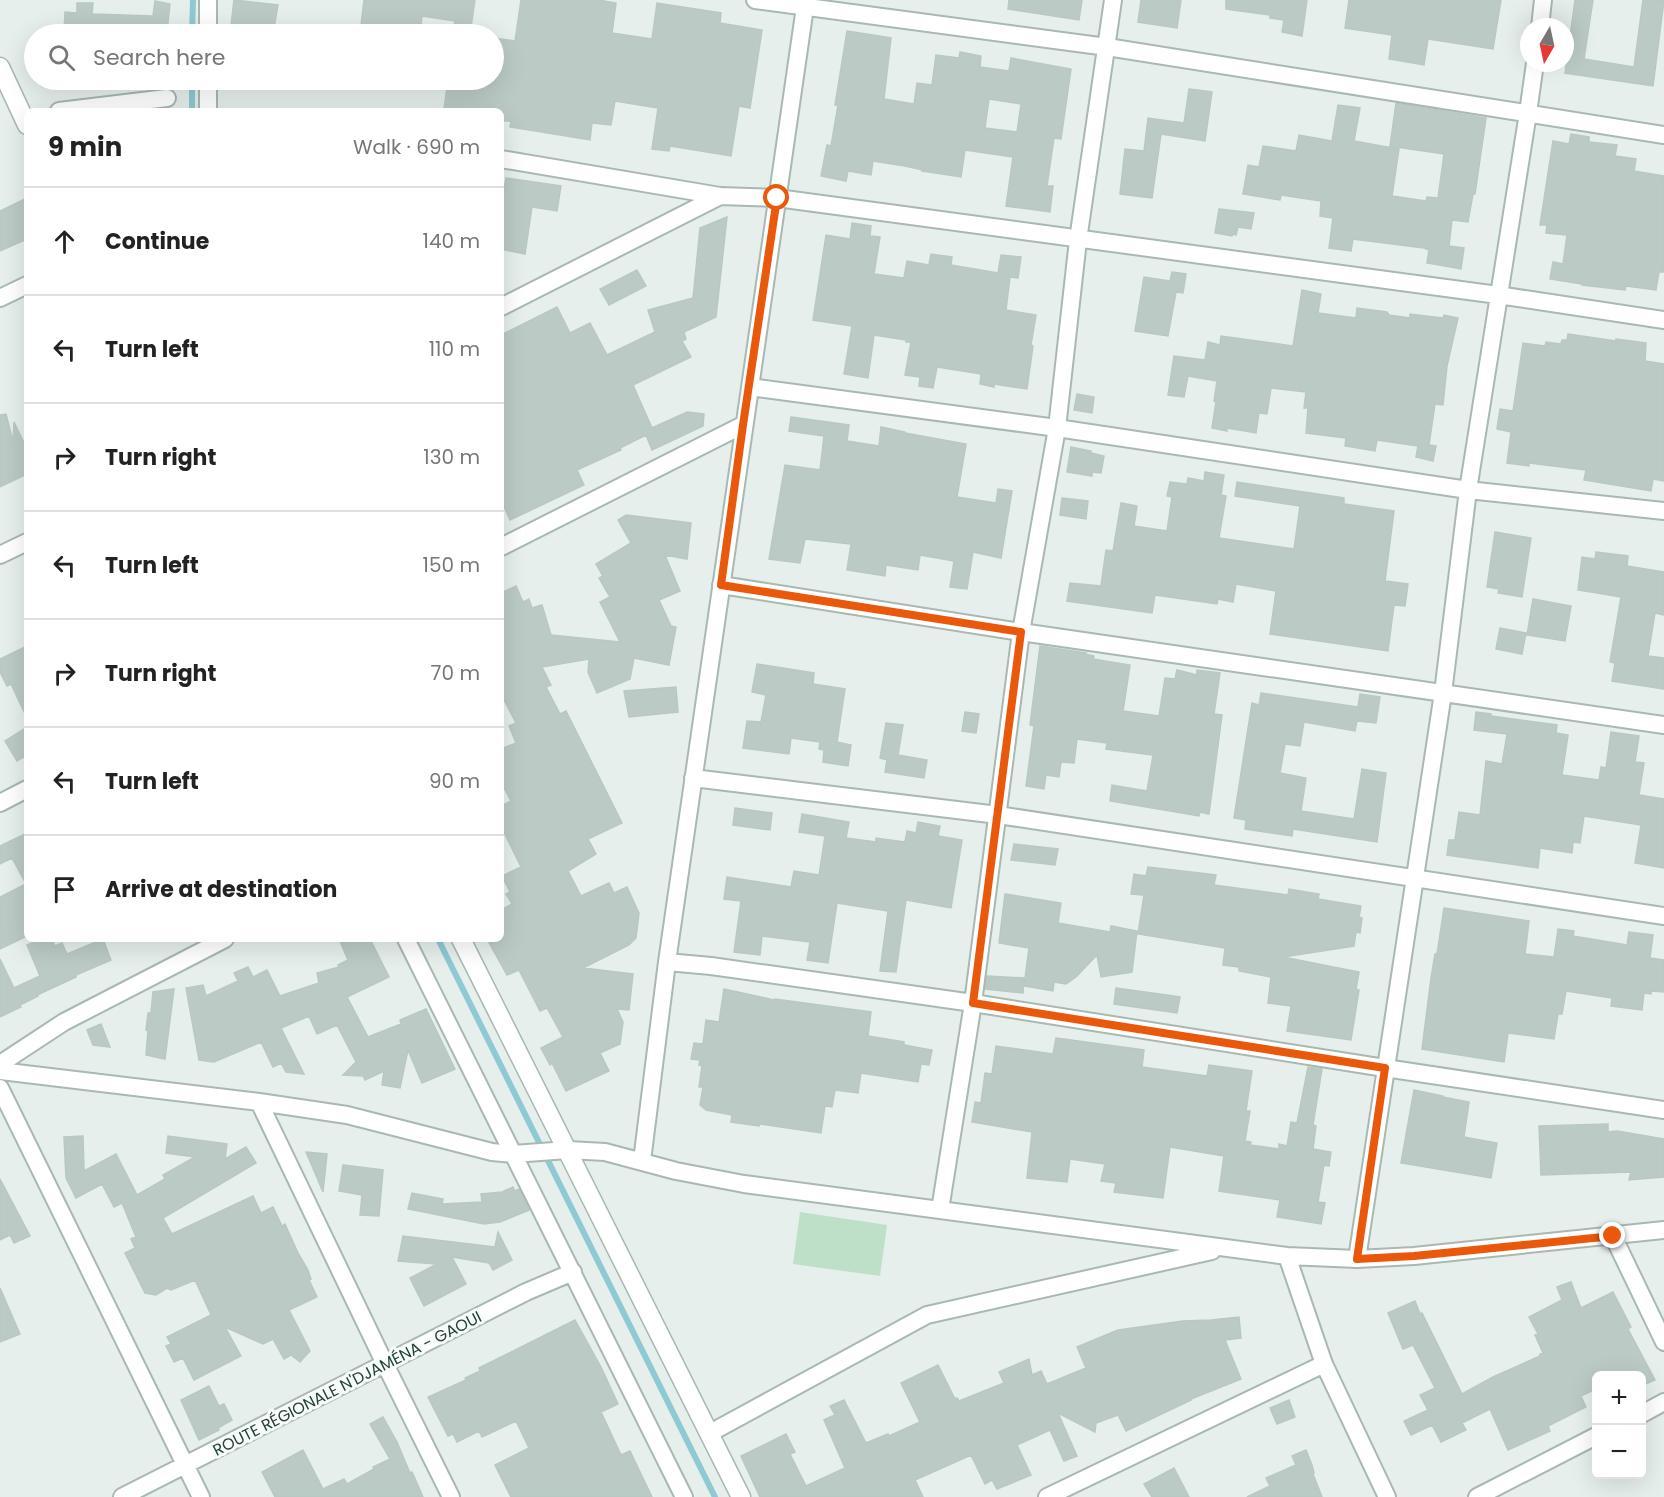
<!DOCTYPE html>
<html lang="en">
<head>
<meta charset="utf-8">
<style>
  body { margin:0; font-family:Poppins,sans-serif; background:#f2f2f2; color:#222 }
  .controls { position:absolute; right:18px; bottom:18px; display:grid; overflow:hidden; border-radius:9px; box-shadow:0 6px 24px #0002 }
  .controls button { width:54px; height:54px; display:grid; place-items:center; padding:0; border:0; border-bottom:2px solid #e0e0e0; background:#fff; color:#222; font:30px sans-serif }
  .compass { position:absolute; left:1520px; top:18px; width:54px; height:54px; border-radius:50%; background:#fff; box-shadow:0 6px 24px #0002; rotate:189deg }
  .stop { position:absolute; width:18px; height:18px; margin:-14px; border:4px solid #ea580c; border-radius:50%; background:#fff }
  .stop.end { background:#ea580c; border-color:#fff; box-shadow:0 2px 6px #0008 }
  .list { margin:0; padding:0; list-style:none }
  h2 { display:flex; justify-content:space-between; align-items:center; height:78px; margin:0; padding:0 24px; font-size:26px }
  h2 small { font-size:20px; font-weight:400; color:#767676 }
  .list li { display:grid; grid-template-columns:39px 1fr auto; gap:18px; align-items:center; box-sizing:border-box; height:108px; padding:0 24px; border-top:2px solid #e0e0e0 }
  .list b { display:block; font-size:22px; white-space:nowrap }
  .list em { font-size:20px; font-style:normal; color:#767676 }
  .icon { flex:none; width:33px; height:33px; fill:none; stroke:currentColor; stroke-width:2; stroke-linecap:round; stroke-linejoin:round }
  .map { position:relative; flex:none; width:1664px; height:1497px; overflow:hidden }
  .search { position:absolute; background:#fff; box-shadow:0 6px 24px #0002; left:24px; top:24px; width:480px; height:66px; display:flex; align-items:center; gap:15px; box-sizing:border-box; padding:0 21px; border-radius:33px; color:#767676; font-size:22px }
  .panel { position:absolute; background:#fff; box-shadow:0 6px 24px #0002; left:24px; top:108px; width:480px; height:834px; border-radius:9px }
  .map>svg:first-child { display:block }
  .green { fill:#bfe0c8 }
  .lines { fill:none; stroke-linecap:round; stroke-linejoin:round }
  .stream { stroke:#8ec9d4; stroke-width:6 }
  .building { fill:#bbcac4; stroke:#b8c9c2; stroke-width:1.5; fill-rule:evenodd }
  .minor-casing { stroke:#a8b8b2; stroke-width:20 }
  .tertiary-casing { stroke:#a8b8b2; stroke-width:21 }
  .minor { stroke:#fff; stroke-width:16 }
  .tertiary { stroke:#fff; stroke-width:18 }
  .route { stroke:#ea580c; stroke-width:8 }
  .labels { text-anchor:middle; stroke-width:6; stroke-linejoin:round; paint-order:stroke }
  .street-label { font-size:16px; fill:#24423a; stroke:#f7fbf9 }
</style>
</head>
<body>
<div class="map">
<svg width="1664" height="1497" viewBox="0 0 1664 1497">
  <rect width="100%" height="100%" fill="#e6efeb"/>
  <path class="green" d="M800 1212 887 1225 880 1276 793 1264Z"/>
  <g class="lines">
    <path class="stream" d="M192 34 193 0
      M192 111V80
      M438 939 715 1497"/>
  </g>
  <path class="building" d="M234 0 278 5 273 34H230Z
    M364 0H475L470 34H455L456 29H453L455 21 422 16 420 34 406 31 405 34H360Z
    M521 0H598L616 3 612 33 652 39 657 3 721 13 720 23 762 30 750 108 739 106 731 156 670 146 669 151 652 149 658 108 615 101 611 125 592 123 590 140 510 127 511 121H501V111H461L444 109 448 80H494V38L515 41Z
    M1009 0H1082L1079 20 1008 9Z
    M1141 0H1181L1177 28 1138 22Z
    M1226 0H1307L1302 36 1282 32 1284 20 1270 18V15L1226 9Z
    M1349 0H1501L1493 49 1428 39 1424 65 1389 59 1392 35 1345 28Z
    M1575 0H1593L1584 59 1634 67 1643 0H1664L1653 86 1565 73Z
    M155 1 170 4 167 31 158 30V34H64L65 12 77 13V3H93L92 14 153 16Z
    M847 31 891 38 884 99 914 104 917 83 932 85 936 55 959 58 960 52 981 56 980 67 1009 71 1011 58 1071 69 1061 139 1054 138 1047 186H1053L1050 212 1006 206 1013 157 965 150 961 177 922 171 923 170 905 166 873 161 871 175 848 171 846 181 821 176 827 145 831 146 838 105H835ZM989 99 1021 104 1017 132 985 128Z
    M1189 89 1212 92 1205 141 1161 134 1152 198 1120 194 1125 149 1144 151 1148 118 1184 123Z
    M1396 103 1486 118 1475 194H1473L1468 222 1452 220 1449 246 1464 248 1461 269 1427 263 1429 250 1424 248 1353 239 1351 251 1329 248 1333 218 1320 216 1321 201 1281 195 1280 200 1243 194 1248 165 1259 167 1263 146 1296 151 1299 135 1332 141 1338 105 1360 108 1354 141 1399 149 1392 196 1426 201 1427 197 1438 198 1444 154 1390 146Z
    M1571 134 1589 137V142L1617 145 1615 156 1636 159 1634 171 1664 176V272H1659L1656 290 1626 286 1625 290 1582 285V284L1550 279 1553 262 1563 264 1567 235 1546 233 1547 225H1540L1553 141 1569 144Z
    M506 178 561 186 557 211 532 207 525 254 501 249V205Z
    M27 198V239L0 251V211Z
    M1219 209 1254 213 1251 229 1238 227 1236 235 1233 234 1232 236 1215 233Z
    M727 217 716 317 684 332 686 339 682 341 691 357 633 385 652 428 687 412 704 414 703 426 652 450 646 435 620 448 621 450 577 470 584 485 510 520 501 500V335L557 307 570 333 590 323 607 355 655 332 648 310 693 298 700 228Z
    M852 223 871 226 870 236 880 237 874 274 904 278 907 261 929 265 931 254 952 257 951 265 998 273 1001 255 1021 257 1018 278 1010 277 1006 310 1036 315 1031 345 1033 346 1027 389 994 384V387L980 384 981 374 937 367 933 388 919 386 920 377 905 375 911 342H906V340L874 335 868 378 844 374 852 326 813 320 826 235 850 239Z
    M637 270 646 286 609 305 600 289Z
    M1172 272 1186 274 1183 293 1176 292 1168 336 1135 331 1144 277 1170 281Z
    M1302 290 1321 294 1318 313 1356 318 1357 308 1387 312 1389 315 1410 318V314L1443 318 1444 315 1458 318 1447 366 1443 405 1435 404 1429 445 1436 446 1433 461 1416 457 1418 446 1377 440 1375 451 1345 446 1346 438 1306 433 1308 408H1304L1306 392 1271 388 1267 414 1259 413 1256 433 1227 428V431L1212 428 1216 402 1214 401 1217 381 1188 376 1184 397 1168 395 1174 356 1205 360 1208 342 1220 345 1221 336 1293 346Z
    M1568 334 1616 341V339L1646 343 1645 361 1664 364V481L1653 479 1651 491 1584 480 1586 470 1529 463V466L1507 463 1511 432 1497 429 1500 409 1513 411 1523 343 1545 346 1546 342 1561 344 1562 340H1567Z
    M1077 394 1094 397 1092 413 1074 410Z
    M6 414 13 442 14 422 27 449V474L0 487V415Z
    M791 417 849 425 847 441 879 446 881 427 905 432V433L966 444 957 497 996 503 998 489 1012 491 1001 558 973 552 967 589 950 587 954 561 920 555 918 570 886 565 885 576 847 570 851 544 805 539 800 563 769 559 785 465 820 470 824 436 789 431Z
    M1071 447 1091 451V453L1104 456 1101 473 1092 472V476L1067 472Z
    M1205 472 1224 475 1221 495 1226 496 1219 538 1294 549 1300 506 1235 496 1237 482 1344 498V504L1394 511 1385 581 1408 584 1405 606 1394 605 1388 651 1270 634 1276 591 1236 584 1233 602 1218 599 1217 604 1155 595 1152 613 1067 601 1070 583 1101 586 1106 550 1113 551 1121 503 1137 506 1134 526 1167 531 1172 497 1167 496 1170 482 1187 484 1188 478 1204 481Z
    M1062 498 1088 501 1086 519 1060 515Z
    M626 515 691 523 687 559 665 555 680 591 659 600 671 626 676 627 669 665 634 658 630 679 597 693 588 672 589 659 542 667 551 685 546 687 560 714 566 711 622 823 588 839 596 854 568 871 581 896 609 883 614 893 627 887 639 913 636 938 629 945 583 968 633 974 629 1010 617 1009 623 1022 620 1044 600 1053 609 1071 566 1091 552 1063 550 1065 541 1048 563 1037 547 1008 540 1011 519 970 507 975 487 939H501V910L512 904 506 894 510 892 502 876 521 867 501 826V806L511 801 501 782V749L516 743 509 726 516 723 501 694V593L516 586 523 602 529 599 532 608 542 605 551 635 620 642 600 602 610 597 599 578 603 576 596 564 631 543 618 520Z
    M1495 532 1531 538 1522 597 1498 593 1499 589 1487 587Z
    M1596 552 1628 556 1627 566 1664 572V615L1655 613 1648 656 1664 658V689L1612 681 1615 663 1610 662 1621 597 1578 590 1582 557 1595 559Z
    M1533 599 1571 606 1565 641 1527 635Z
    M1500 628 1526 633 1522 654 1496 649Z
    M27 646V718L11 684 7 686 0 672V659Z
    M1040 646 1086 653 1085 654 1094 656 1093 659 1130 665 1123 711 1159 716 1165 678 1175 679 1177 670 1197 675V670L1220 673 1214 714 1222 715 1209 814 1200 812 1199 816 1110 801 1112 785 1147 791 1153 755 1106 749 1107 743 1077 739 1074 763 1061 762 1059 777 1046 775 1044 789 1026 786 1034 726 1030 725Z
    M757 664 814 673 813 684 845 689 837 742 851 745 848 766 823 762 824 750 819 749 820 742 791 738 789 754 743 748 747 721 761 722 766 695 752 692Z
    M676 687 678 712 629 717 624 691Z
    M1261 693 1358 707 1360 694 1380 697 1376 723 1357 721 1355 731 1304 722 1300 746 1285 744 1280 773 1306 778 1301 811 1354 819 1362 769 1386 773 1377 842 1293 829 1292 836 1245 829 1246 820 1234 818 1252 703 1259 705Z
    M965 712 979 714 976 733 962 731Z
    M1476 712 1491 714V716L1557 725 1556 733 1568 735 1562 775 1599 780 1601 767 1606 768 1611 732 1639 736 1635 762 1644 763 1639 795 1664 799V868L1635 863 1641 825 1584 816 1580 843 1573 842 1572 853 1540 848 1538 868 1447 855 1449 840H1455L1459 812 1480 815 1486 761 1502 764 1507 734 1474 730Z
    M886 723 903 725 898 755 927 760 924 778 885 772 887 760 880 758Z
    M27 727V755L17 761 5 741Z
    M735 808 772 813 770 830 733 825Z
    M802 814 849 822 846 838 876 842V838L905 842 907 831 916 833 918 822 940 826 938 836 962 840 951 908 906 900 896 972 880 971 888 911 837 903 828 963 807 960 810 942 762 936 760 955 734 952 741 901 724 899 727 877 791 887 794 871 819 875 825 836 799 832Z
    M27 833V936L0 949V897L26 884 12 858 0 864V846Z
    M1014 844 1058 849 1055 865 1011 860Z
    M1148 867 1216 875 1214 885 1288 895 1289 889 1319 894 1318 899 1361 906 1359 917 1362 918 1360 933 1356 932 1354 946 1283 957 1359 972 1356 989 1359 990 1351 1040 1287 1031 1291 1006 1268 1003 1271 977 1239 971V967L1223 965 1225 948 1138 934 1144 895 1131 894 1134 874 1146 876Z
    M1005 894 1061 903 1058 923 1110 932 1111 926 1137 931 1132 972 1101 977 1097 955 1076 977 1066 984 1054 982 1053 991 1024 986 1029 948 999 943Z
    M1444 908 1529 921 1525 954 1554 957 1558 929 1574 931 1573 936 1627 945 1629 932 1653 935 1650 958 1664 960V992L1651 991V994L1644 993 1642 1010 1611 1006 1612 998 1566 991 1562 1014H1558L1554 1039 1508 1033 1504 1062 1422 1049 1431 978 1435 954H1437Z
    M41 939H52L55 946 62 943 67 954 103 939 111 960 76 975V977L37 995 38 996 20 1005 21 1007 0 1017V959L14 988 40 976 27 945Z
    M339 939H370L389 977 347 997 368 1037 401 1024 400 1020 426 1009 455 1069 422 1083 408 1050 400 1088 382 1085 384 1071 365 1080 363 1076 343 1075 356 1062 337 1025 317 1034 309 1016 281 1028 304 1074 286 1072 281 1063 273 1067 261 1042 214 1062 199 1060 186 988 203 985 206 996 238 981 234 973 248 967 253 977 267 970 280 996 319 983 317 973 339 967 338 965 348 960Z
    M987 976 1024 978 1023 993 985 989Z
    M1116 988 1180 997 1177 1013 1114 1004Z
    M174 989 165 1059 146 1055 148 1031 146 1030 148 1013H151L153 992Z
    M724 989 774 1000 775 999 871 1012 868 1036 904 1042V1045L932 1050 929 1065 921 1064 918 1082 861 1073 858 1093 835 1090 832 1107 825 1106 821 1133 760 1124 759 1126 731 1122 732 1115 706 1110 700 1105 703 1087H699L702 1066 699 1065 700 1060 691 1059 694 1043 703 1044 706 1020 719 1022Z
    M101 1024 110 1047 93 1045 87 1030Z
    M1056 1038 1144 1050 1142 1067 1207 1076 1209 1065 1252 1071 1246 1111H1250L1245 1141 1251 1142 1250 1145 1279 1149V1144L1287 1146 1291 1122 1297 1123 1308 1067 1322 1069 1313 1125 1316 1126 1313 1149 1331 1152 1329 1166 1324 1165 1318 1202 1325 1203 1321 1224 1277 1217 1280 1200 1219 1191 1224 1156 1170 1147 1163 1198 1114 1192 1116 1183 1101 1181 1105 1164 1070 1159 1067 1182 1027 1178 1032 1132 972 1122 975 1102 981 1103 985 1073 992 1074 996 1046 1053 1054Z
    M1414 1090 1443 1096V1097L1469 1102 1464 1137 1497 1143 1491 1178 1401 1163Z
    M1608 1124V1132L1617 1131 1664 1139V1177L1629 1180 1631 1172 1541 1175 1539 1126Z
    M83 1136 84 1171 116 1154 137 1195 165 1179 163 1175 195 1157 166 1153 168 1136 227 1144 225 1159 246 1147 256 1163 163 1218 172 1234 253 1196 261 1213 273 1207 282 1226 285 1224 298 1253 308 1270 311 1279 309 1280 317 1297 289 1310 310 1351 300 1362 291 1355 284 1359 273 1339 263 1344 225 1327 241 1356 194 1380 183 1358 174 1362 166 1346 171 1344 167 1337 211 1315 195 1280 171 1290 167 1288 156 1295 145 1293 125 1253 135 1248 131 1239 136 1237 122 1203 114 1207 102 1184 76 1198 66 1178 64 1137Z
    M306 1152 327 1154 323 1192 312 1166Z
    M343 1165 383 1170 379 1216 360 1215 362 1195 339 1191Z
    M0 1179 30 1236 14 1243 10 1235 0 1240Z
    M513 1187 515 1191 519 1189 529 1210 500 1222 484 1224 408 1209 412 1193 443 1199 442 1204 482 1202 481 1194 502 1192Z
    M498 1232 512 1260 493 1270 489 1263 452 1257 466 1284 424 1306 410 1278 437 1264 398 1261 403 1236 495 1247Z
    M1571 1282 1581 1308 1613 1292 1631 1327 1628 1329 1655 1380 1641 1386V1376H1596V1389L1581 1396 1586 1407 1548 1426 1550 1431 1508 1450 1490 1409 1462 1423 1466 1430 1441 1442 1432 1425 1411 1435 1404 1421 1428 1410 1420 1395 1435 1388 1413 1345 1403 1349 1388 1313 1415 1301 1420 1314 1422 1313 1462 1394 1493 1377 1540 1356V1354L1543 1353 1535 1335 1538 1334 1529 1317 1562 1300 1557 1287Z
    M0 1288 20 1334 0 1342Z
    M1239 1317 1241 1338 1225 1340 1241 1379 1191 1399V1400L1126 1431 1118 1415 1096 1423 1095 1432 1058 1413 1077 1456 1064 1461 1050 1430 1017 1445 1031 1475 997 1489 992 1480 985 1484 971 1455 915 1480 923 1497H760L741 1456 786 1434 795 1452 790 1454 806 1486 845 1468 824 1420 835 1415 830 1406 844 1400 866 1443 888 1434 889 1436 920 1422 901 1383 938 1365 955 1399 957 1398 959 1401 1004 1383 999 1372 1029 1359 1032 1375 1041 1371 1047 1384 1086 1368 1077 1347 1118 1330 1183 1321 1211 1320Z
    M575 1320 601 1367 618 1404 601 1412 621 1455 630 1451 652 1497H511L495 1465 529 1448 516 1421 482 1437 479 1431 457 1442 453 1434 448 1436 428 1397 466 1380 465 1378 480 1371 479 1368Z
    M209 1386 219 1406 224 1404 232 1420 218 1428 219 1430 199 1440 181 1400Z
    M1289 1400 1295 1417 1277 1424 1270 1408Z
    M383 1417 397 1442 410 1473 412 1472 423 1497H275L262 1472 303 1450 323 1489 344 1479 347 1484 374 1469 373 1467 390 1459 370 1424Z
    M1306 1450 1312 1465 1314 1473 1313 1474 1322 1497H1247L1270 1486 1266 1478 1296 1465 1292 1456Z
    M1174 1468 1189 1497H1152L1144 1484Z"/>
  <g class="lines">
    <defs>
      <path id="minor" d="M208 0V34
        M755 0 1107 47 1664 135
        M1540 27 1543 0
        M59 111 167 98
        M208 111V80
        M501 159 720 196
        M0 298 27 285
        M501 307 720 196 777 198 1498 295 1664 320
        M750 387 1057 428 1468 490 1664 511
        M501 547 743 425
        M0 555 27 542
        M721 585 1021 632 1664 725
        M693 778 998 815 1664 916
        M0 803 27 789
        M406 939 684 1497
        M667 962 711 966 973 1003 1385 1068 1664 1110
        M0 1064 64 1022 225 939
        M0 1071 259 1102 347 1115 492 1152 513 1154 568 1150 605 1152 676 1171 744 1184 1287 1256 1357 1259 1414 1256 1664 1230
        M0 1088 201 1497
        M259 1102 385 1364 451 1497
        M642 1161 667 962 806 0
        M940 1210 973 1003 1021 632 1057 428 1078 240 1113 0
        M1613 1236 1664 1342
        M1287 1256 1324 1364 1387 1497
        M1357 1259 1443 693 1468 490 1528 113 1535 63
        M1642 1414 1664 1402
        M710 1433 927 1315 1212 1251
        M122 1497 526 1292 573 1272
        M1047 1497 1324 1364
        M1477 1497 1596 1436"/>
      <path id="tertiary" d="M0 67 27 125
        M461 939 741 1497"/>
    </defs>
    <use href="#minor" class="minor-casing"/>
    <use href="#tertiary" class="tertiary-casing"/>
    <use href="#minor" class="minor"/>
    <use href="#tertiary" class="tertiary"/>
  </g>
  <g class="lines">
    <path class="route" d="M777 198 743 425 721 585 1021 632 973 1003 1385 1068 1357 1259 1414 1256 1613 1236"/>
  </g>
  <g class="labels">
    <g class="street-label">
      <text transform="translate(347 1383) rotate(-27)" y="6">ROUTE RÉGIONALE N'DJAMÉNA - GAOUI</text>
    </g>
  </g>
</svg>
<div class="controls">
<button>+</button>
<button>−</button>
</div>
<svg class="compass" viewBox="-18 -18 36 36"><path d="M0-13l5 13h-10z" fill="#e53935"/><path d="M0 13l5-13h-10z" fill="#767676"/></svg>
<div class="stop" style="left:777px;top:198px"></div>
<div class="stop end" style="left:1613px;top:1236px"></div>
<div class="search"><svg class="icon" aria-label="search" viewBox="0 0 24 24"><circle cx="10" cy="10" r="6"/><path d="M15 15l6 6"/></svg>Search here</div>
<section class="panel">
<h2>9 min<small>Walk · 690 m</small></h2>
<ul class="list">
<li><svg class="icon" aria-label="ahead" viewBox="0 0 24 24"><path d="M12 20V5M6 11l6-6 6 6"/></svg><div><b>Continue</b></div><em>140 m</em></li>
<li><svg class="icon" aria-label="left" viewBox="0 0 24 24"><path d="M17 20v-9H6M10 6l-5 5 5 5"/></svg><div><b>Turn left</b></div><em>110 m</em></li>
<li><svg class="icon" aria-label="right" viewBox="0 0 24 24"><path d="M7 20v-9h11M14 6l5 5-5 5"/></svg><div><b>Turn right</b></div><em>130 m</em></li>
<li><svg class="icon" aria-label="left" viewBox="0 0 24 24"><path d="M17 20v-9H6M10 6l-5 5 5 5"/></svg><div><b>Turn left</b></div><em>150 m</em></li>
<li><svg class="icon" aria-label="right" viewBox="0 0 24 24"><path d="M7 20v-9h11M14 6l5 5-5 5"/></svg><div><b>Turn right</b></div><em>70 m</em></li>
<li><svg class="icon" aria-label="left" viewBox="0 0 24 24"><path d="M17 20v-9H6M10 6l-5 5 5 5"/></svg><div><b>Turn left</b></div><em>90 m</em></li>
<li><svg class="icon" aria-label="arrive" viewBox="0 0 24 24"><path d="M6 21V4h12l-3 4 3 4H6"/></svg><div><b>Arrive at destination</b></div></li>
</ul>
</section>
</div>
</body>
</html>
